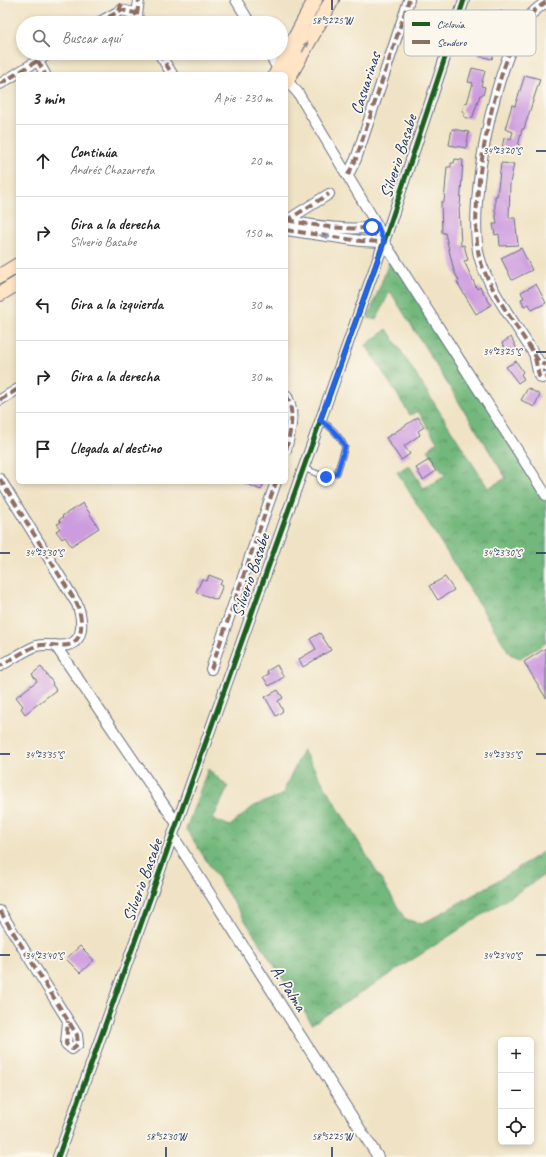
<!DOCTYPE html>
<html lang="es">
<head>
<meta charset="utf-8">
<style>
  body { margin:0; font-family:Caveat,sans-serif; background:#f6f6f6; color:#222 }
  .controls { position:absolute; right:12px; bottom:12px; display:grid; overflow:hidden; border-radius:6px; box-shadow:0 2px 6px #0003 }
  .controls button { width:36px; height:36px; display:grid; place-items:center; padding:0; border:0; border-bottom:1px solid #e0e0e0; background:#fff; color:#222; font:20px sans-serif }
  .stop { position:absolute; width:12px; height:12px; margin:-9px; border:3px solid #2563eb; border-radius:50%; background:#fff }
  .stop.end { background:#2563eb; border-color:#fff; box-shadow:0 1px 4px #0008 }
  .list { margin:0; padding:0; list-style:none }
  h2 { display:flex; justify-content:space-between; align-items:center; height:52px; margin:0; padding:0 16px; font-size:17px }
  h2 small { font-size:13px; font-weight:400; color:#767676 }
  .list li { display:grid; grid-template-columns:26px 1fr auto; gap:12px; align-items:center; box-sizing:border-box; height:72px; padding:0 16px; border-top:1px solid #e0e0e0 }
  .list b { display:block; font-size:15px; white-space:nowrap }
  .list p { margin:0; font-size:13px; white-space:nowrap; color:#767676 }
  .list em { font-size:13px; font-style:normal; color:#767676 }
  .icon { flex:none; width:22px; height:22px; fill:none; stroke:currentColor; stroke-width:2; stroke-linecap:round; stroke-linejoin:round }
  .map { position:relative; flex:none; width:546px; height:1157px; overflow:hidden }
  .search { position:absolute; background:#fff; box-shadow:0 2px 6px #0003; left:16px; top:16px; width:272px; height:44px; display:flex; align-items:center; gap:10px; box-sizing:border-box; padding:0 14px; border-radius:22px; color:#767676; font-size:15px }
  .panel { position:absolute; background:#fff; box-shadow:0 2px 6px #0003; left:16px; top:72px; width:272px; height:412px; border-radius:6px }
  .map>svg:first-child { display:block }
  .forest { fill:url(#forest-crowns); stroke:#46736c }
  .building { fill:#cd9cdf }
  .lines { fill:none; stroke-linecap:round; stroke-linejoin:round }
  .lane-casing { stroke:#666e82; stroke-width:7 }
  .street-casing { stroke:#666e82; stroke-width:12 }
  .secondary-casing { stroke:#666e82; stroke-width:16 }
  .lane { stroke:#fff; stroke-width:5 }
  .street { stroke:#fff; stroke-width:10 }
  .secondary { stroke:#ffe4c6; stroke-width:14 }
  .quiet { stroke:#8d6e63; stroke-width:4; stroke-dasharray:8 4; stroke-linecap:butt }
  .cycleway-casing { stroke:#fbf7ec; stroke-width:8 }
  .cycleway { stroke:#1b5e20; stroke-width:5 }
  .oneway { fill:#8d8a92 }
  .oneway2 { fill:#8d97ae }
  .route { stroke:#2563eb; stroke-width:5 }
  .ticks { fill:none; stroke:#1b2f5e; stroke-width:1.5 }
  .labels { text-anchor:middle; stroke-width:3.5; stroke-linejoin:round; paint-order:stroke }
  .street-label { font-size:17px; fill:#1b2f5e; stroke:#fbf7ec }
  .key { fill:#fbf7ec; stroke:#b8bbc1; stroke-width:1 }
  .key-label { font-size:11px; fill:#1b2f5e }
  .ticks-label { font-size:10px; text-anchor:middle; fill:#1b2f5e; stroke:#fbf7ec; stroke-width:3.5; stroke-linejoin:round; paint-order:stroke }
</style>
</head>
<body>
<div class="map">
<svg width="546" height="1157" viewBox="0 0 546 1157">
  <defs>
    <pattern id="forest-crowns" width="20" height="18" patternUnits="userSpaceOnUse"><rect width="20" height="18" fill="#72b77b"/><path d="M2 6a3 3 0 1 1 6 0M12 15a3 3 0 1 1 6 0" fill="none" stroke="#5d9568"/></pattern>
  </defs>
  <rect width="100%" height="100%" fill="#fbf7ec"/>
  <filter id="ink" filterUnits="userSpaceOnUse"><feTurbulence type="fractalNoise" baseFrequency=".025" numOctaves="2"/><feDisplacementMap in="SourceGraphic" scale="8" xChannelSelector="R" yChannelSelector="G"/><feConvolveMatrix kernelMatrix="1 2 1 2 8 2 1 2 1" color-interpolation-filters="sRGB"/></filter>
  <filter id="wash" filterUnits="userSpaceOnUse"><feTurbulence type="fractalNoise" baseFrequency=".012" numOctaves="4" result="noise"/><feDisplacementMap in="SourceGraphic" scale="16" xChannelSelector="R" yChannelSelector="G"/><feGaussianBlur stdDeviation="0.9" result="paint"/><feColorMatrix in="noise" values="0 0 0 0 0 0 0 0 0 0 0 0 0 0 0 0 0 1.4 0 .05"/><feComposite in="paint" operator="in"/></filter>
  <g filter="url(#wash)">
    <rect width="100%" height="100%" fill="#f0e3c5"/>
    <path class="forest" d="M393 252 546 495V643L520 658 510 654 397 472 409 465 424 489 445 476 428 450 437 442 418 411 410 415 366 345 387 329 488 488 506 478 390 291 376 320 368 318Z
      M303 750 405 919 422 924 494 883 546 850V874L312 1024 186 829 208 769 228 787 213 819 230 826 254 806 282 795Z"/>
    <g id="blocks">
      <path class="building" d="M500 11 510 14 508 21 505 20 501 34 499 33 492 59 479 56 483 34 488 35 494 14 499 15Z
        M472 68 485 71 481 86 485 87 483 95H480L472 119 464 117 465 113 462 111 465 102 467 103 473 83 468 82Z
        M525 75 540 79 524 129H522L517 151 502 148 504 138 511 139 513 132 505 129 512 105 515 106Z
        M452 129 469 132 466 148 449 145Z
        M455 159 463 160 460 207H459L461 246 464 245 468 260 464 261 477 289 480 287 491 305 476 314 457 282 459 281 454 271 445 233H442L441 202H444L447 167H451V163H454Z
        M501 163 514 164 510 183 509 218H515L518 245 500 246 499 234 495 235 493 224H497L495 210V196H497Z
        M521 248 532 270 512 280 501 258Z
        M536 284 546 303 532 310 529 304 524 306 521 299 524 298 521 292Z
        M511 337 517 349 508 354 502 343Z
        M516 361 523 372 521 374 524 379 518 383 506 367Z
        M528 388 540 395 534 407 521 400Z
        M418 417 424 427 418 431 420 435 404 446 410 454 401 460 386 438Z
        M429 460 436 471 423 480 416 468Z
        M242 482H264L261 490Z
        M83 503 99 528 71 546 65 537 62 539 56 531 60 528 57 524 61 522 59 520 63 517 62 516Z
        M209 575 222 580 220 585H223L217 600 196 592 202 579 207 581Z
        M445 577 454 590 438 600 429 586Z
        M320 633 331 650 303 667 299 659 316 649 310 639Z
        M546 648V698L524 662Z
        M277 665 284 677 269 686 263 677 269 674 267 671Z
        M41 667 53 683 52 684 56 690 25 714 21 708 23 706 16 697 37 681 32 674Z
        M278 690 283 698 278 701 283 711 276 716 265 697Z
        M80 946 94 960 80 973 66 959Z"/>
    </g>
  </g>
  <g filter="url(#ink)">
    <use href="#blocks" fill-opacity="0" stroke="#666e82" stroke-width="1"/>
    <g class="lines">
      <defs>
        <path id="lane" d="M303 468 326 477 337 473 345 447C339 435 332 427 320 420"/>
        <path id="street" d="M236 0 250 23
          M546 2C539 7 533 11 528 18 495 60 467 203 479 256 487 287 517 326 534 354L540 363 546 365
          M137 15 139 0
          M98 23 121 10 135 13 141 23
          M159 53 172 74
          M269 53 281 74
          M38 61 45 74
          M286 80 298 93 377 225 384 242 546 495
          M0 84 50 53
          M348 175 356 159 409 0
          M288 220C307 225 360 233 377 225
          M286 221 329 194
          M286 230 361 241 384 242
          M535 358 539 376 542 378 546 377
          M286 395C296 411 290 433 286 450
          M0 400 18 389
          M0 479 77 604C82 617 86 640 68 645 58 647 46 643 36 646 24 651 12 659 0 666
          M55 645 177 824
          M211 669 276 482
          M173 836 378 1157
          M0 911 77 1035 78 1044 72 1049 66 1044 68 1021
          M58 1157 384 242 464 0"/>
        <path id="secondary" d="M276 74 315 0
          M286 82 332 0
          M0 276 18 265
          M0 294 18 283"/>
      </defs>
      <use href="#lane" class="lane-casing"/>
      <use href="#street" class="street-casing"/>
      <use href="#secondary" class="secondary-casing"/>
      <use href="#lane" class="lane"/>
      <use href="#street" class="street"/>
      <use href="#secondary" class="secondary"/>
      <path class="quiet" d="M546 2C539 7 533 11 528 18 495 60 467 203 479 256 487 287 517 326 534 354L540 363 546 365
        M119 11 123 0
        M137 15 139 0
        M98 23 121 10 135 13 141 23
        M159 53 172 74
        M38 61 45 74
        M0 84 50 53
        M348 175 356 159 409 0
        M288 220C307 225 360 233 377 225
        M286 221 329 194
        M286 230 361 241 384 242
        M535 358 539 376 542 378 546 377
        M286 395C296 411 290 433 286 450
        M0 400 18 389
        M0 479 77 604C82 617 86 640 68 645 58 647 46 643 36 646 24 651 12 659 0 666
        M211 669 276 482
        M0 911 77 1035 78 1044 72 1049 66 1044 68 1021"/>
      <defs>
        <path id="cycleway" d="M58 1157 384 242 464 0"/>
      </defs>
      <use href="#cycleway" class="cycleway-casing"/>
      <use href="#cycleway" class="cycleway"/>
    </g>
    <defs><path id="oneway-solid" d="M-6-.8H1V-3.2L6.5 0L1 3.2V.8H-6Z"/></defs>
    <use class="oneway" href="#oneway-solid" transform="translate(305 47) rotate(-62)"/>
    <use class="oneway2" href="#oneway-solid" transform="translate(325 236) rotate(8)"/>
  </g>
  <g class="lines" filter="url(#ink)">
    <path class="route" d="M326 477 337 473 345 447C339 435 331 427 320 420L384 242 377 224 372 227"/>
  </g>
  <path class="ticks" d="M332 0V10M536 151H546M536 352H546M0 553H10M536 553H546M0 754H10M536 754H546M0 955H10M536 955H546M166 1147V1157M332 1147V1157"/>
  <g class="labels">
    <g class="street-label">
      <text transform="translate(365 83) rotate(-72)" y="6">Casuarinas</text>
      <text transform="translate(398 156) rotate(-72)" y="6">Silverio Basabe</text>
      <text transform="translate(250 575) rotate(-71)" y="6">Silverio Basabe</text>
      <text transform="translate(142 880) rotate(-70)" y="6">Silverio Basabe</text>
      <text transform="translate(289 988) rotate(57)" y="6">A. Palma</text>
    </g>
  </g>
  <rect x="404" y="10" width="132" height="46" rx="6" class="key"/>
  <rect x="412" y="22" width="18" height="4" fill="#1b5e20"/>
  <rect x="412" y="40" width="18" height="4" fill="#8d6e63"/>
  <g class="key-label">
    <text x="437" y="28">Ciclovía</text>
    <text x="437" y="46">Sendero</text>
  </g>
  <g class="ticks-label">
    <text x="332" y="24">58°52'25"W</text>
    <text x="502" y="154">34°23'20"S</text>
    <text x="502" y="355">34°23'25"S</text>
    <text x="44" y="556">34°23'30"S</text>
    <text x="502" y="556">34°23'30"S</text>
    <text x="44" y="758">34°23'35"S</text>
    <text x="502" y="758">34°23'35"S</text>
    <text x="44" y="959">34°23'40"S</text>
    <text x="502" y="959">34°23'40"S</text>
    <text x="166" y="1140">58°52'30"W</text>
    <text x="332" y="1140">58°52'25"W</text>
  </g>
</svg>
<div class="controls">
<button>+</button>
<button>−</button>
<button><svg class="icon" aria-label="locate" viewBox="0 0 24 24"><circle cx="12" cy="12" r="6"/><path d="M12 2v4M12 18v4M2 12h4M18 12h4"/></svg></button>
</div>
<div class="stop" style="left:372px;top:227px"></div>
<div class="stop end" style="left:326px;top:477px"></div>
<div class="search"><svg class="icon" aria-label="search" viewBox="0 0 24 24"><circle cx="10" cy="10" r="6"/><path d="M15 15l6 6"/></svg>Buscar aquí</div>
<section class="panel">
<h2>3 min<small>A pie · 230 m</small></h2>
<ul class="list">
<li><svg class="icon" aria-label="ahead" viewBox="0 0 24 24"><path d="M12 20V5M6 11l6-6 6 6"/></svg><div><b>Continúa</b><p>Andrés Chazarreta</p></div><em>20 m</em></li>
<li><svg class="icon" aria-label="right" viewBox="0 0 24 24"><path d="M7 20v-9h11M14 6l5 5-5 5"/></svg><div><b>Gira a la derecha</b><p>Silverio Basabe</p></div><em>150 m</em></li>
<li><svg class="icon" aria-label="left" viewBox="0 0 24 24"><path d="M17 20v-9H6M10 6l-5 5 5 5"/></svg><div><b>Gira a la izquierda</b></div><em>30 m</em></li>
<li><svg class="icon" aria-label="right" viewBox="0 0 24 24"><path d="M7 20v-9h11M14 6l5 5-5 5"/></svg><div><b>Gira a la derecha</b></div><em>30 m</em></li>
<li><svg class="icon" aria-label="arrive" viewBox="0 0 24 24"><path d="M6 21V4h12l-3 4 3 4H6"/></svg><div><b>Llegada al destino</b></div></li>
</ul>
</section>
</div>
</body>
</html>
